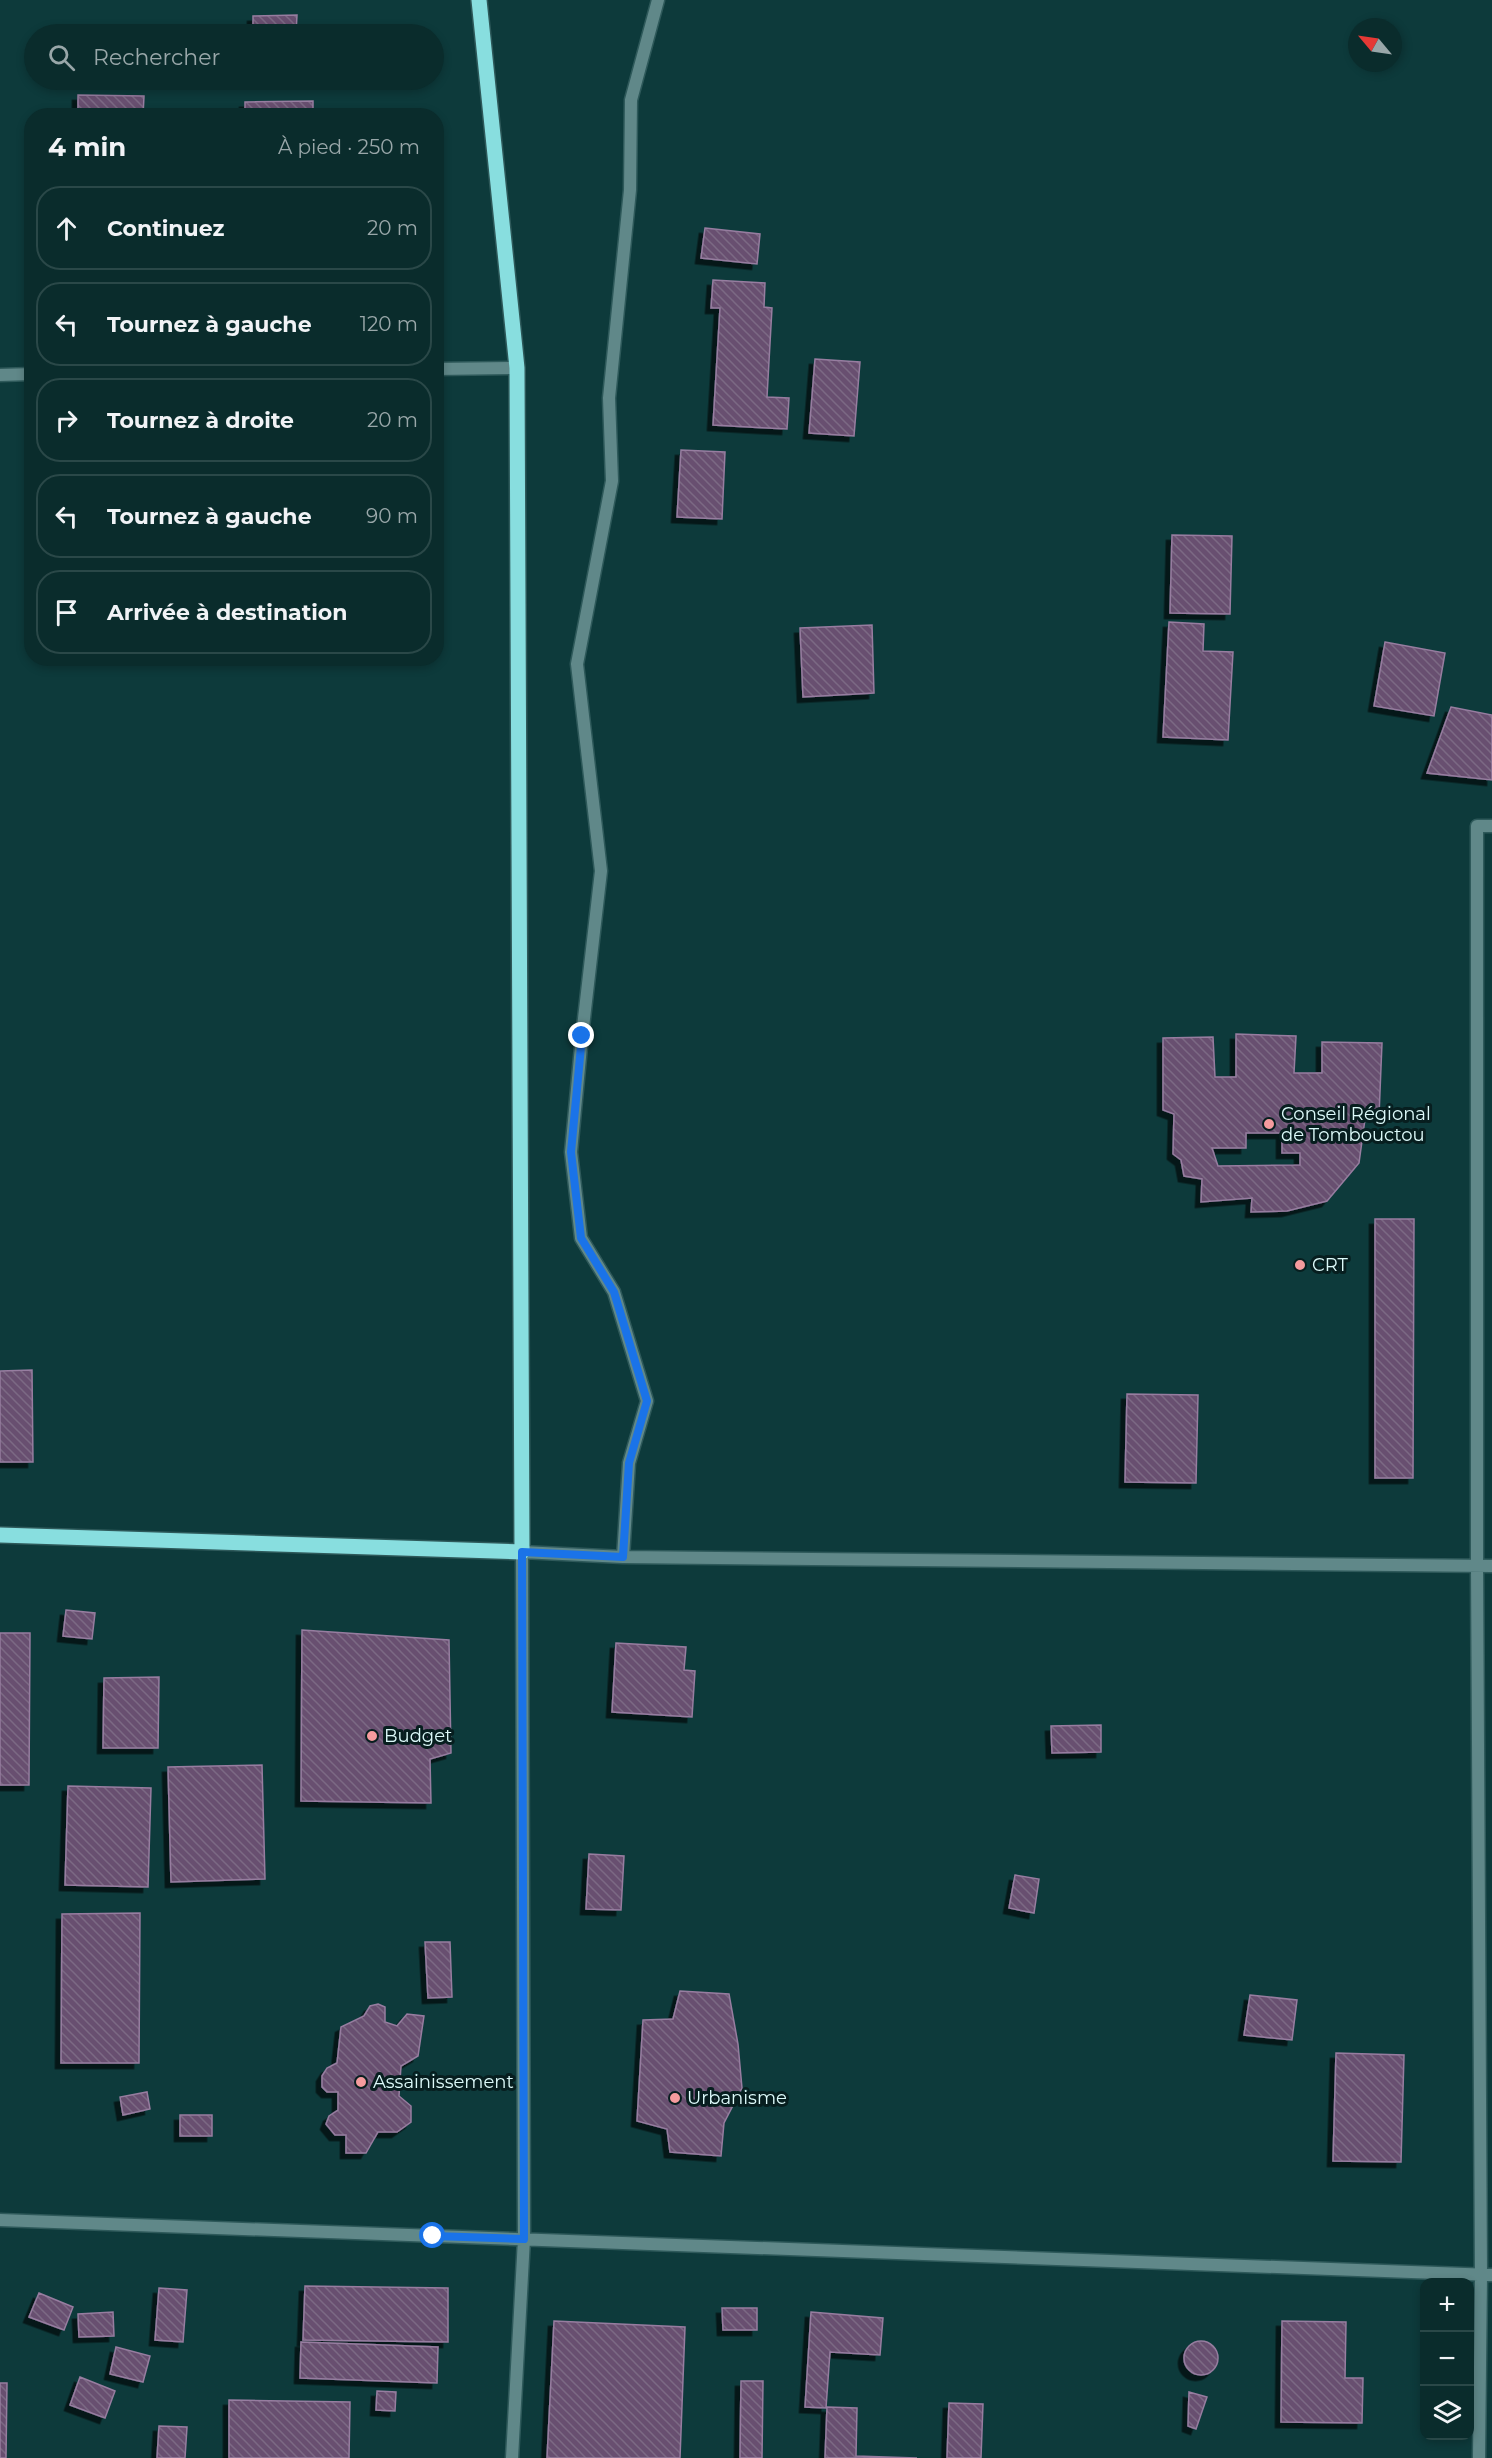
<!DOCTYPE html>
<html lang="fr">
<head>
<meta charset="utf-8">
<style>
  body { margin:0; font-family:Montserrat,sans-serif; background:#133434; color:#f1f3f6 }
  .controls { position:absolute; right:18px; bottom:18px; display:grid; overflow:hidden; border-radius:12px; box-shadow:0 3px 9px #0003 }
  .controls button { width:54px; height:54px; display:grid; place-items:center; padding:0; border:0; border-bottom:2px solid #2a4848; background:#0a2c2c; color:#f1f3f6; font:30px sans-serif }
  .compass { position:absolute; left:1348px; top:18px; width:54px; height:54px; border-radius:50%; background:#0a2c2c; box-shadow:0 3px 9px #0003; rotate:299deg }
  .stop { position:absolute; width:18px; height:18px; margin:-14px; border:4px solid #1a73e8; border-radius:50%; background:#fff }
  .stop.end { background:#1a73e8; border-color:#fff; box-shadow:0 2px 6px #0008 }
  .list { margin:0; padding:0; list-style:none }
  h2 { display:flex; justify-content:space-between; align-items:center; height:78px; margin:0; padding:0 24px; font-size:26px }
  h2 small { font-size:20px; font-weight:400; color:#99a7a9 }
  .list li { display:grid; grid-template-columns:39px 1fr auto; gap:18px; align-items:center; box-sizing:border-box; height:84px; margin:0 12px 12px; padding:0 12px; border:2px solid #2a4848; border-radius:24px }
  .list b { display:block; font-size:22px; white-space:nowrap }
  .list em { font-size:20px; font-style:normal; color:#99a7a9 }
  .icon { flex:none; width:33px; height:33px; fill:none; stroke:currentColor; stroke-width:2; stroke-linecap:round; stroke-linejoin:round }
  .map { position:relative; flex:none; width:1492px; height:2458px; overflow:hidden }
  .search { position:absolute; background:#0a2c2c; box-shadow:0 3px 9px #0003; left:24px; top:24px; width:420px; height:66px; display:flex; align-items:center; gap:15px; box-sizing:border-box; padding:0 21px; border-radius:33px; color:#99a7a9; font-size:22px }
  .panel { position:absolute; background:#0a2c2c; box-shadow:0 3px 9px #0003; left:24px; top:108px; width:420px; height:558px; border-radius:24px }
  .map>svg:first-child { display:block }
  .building { fill:url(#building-back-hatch); stroke:#977da0; stroke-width:1.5; fill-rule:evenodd; filter:url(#shadow) }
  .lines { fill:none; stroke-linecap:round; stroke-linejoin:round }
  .street-casing { stroke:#2e595a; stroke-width:15 }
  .primary-casing { stroke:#2e595a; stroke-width:18 }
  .street { stroke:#608889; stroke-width:12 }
  .primary { stroke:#88dedf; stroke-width:15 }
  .route { stroke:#1a73e8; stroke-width:8 }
  .poi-dot { fill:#f59b9e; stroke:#071e1f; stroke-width:2 }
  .labels { text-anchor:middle; stroke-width:6; stroke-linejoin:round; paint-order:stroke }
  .poi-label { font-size:18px; fill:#ddfafa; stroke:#071e1f; text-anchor:start }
</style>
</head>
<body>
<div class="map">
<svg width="1492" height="2458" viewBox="0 0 1492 2458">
  <defs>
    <pattern id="building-back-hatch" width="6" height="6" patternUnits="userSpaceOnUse" patternTransform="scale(1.5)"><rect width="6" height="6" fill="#674f6f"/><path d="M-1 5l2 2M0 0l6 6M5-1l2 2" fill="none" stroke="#7c6984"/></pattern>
    <filter id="shadow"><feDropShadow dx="-5.5" dy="5.5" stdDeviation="0" flood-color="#0009"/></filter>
  </defs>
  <rect width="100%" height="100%" fill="#0d3a3b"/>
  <path class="building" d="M297 15 296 34H253V16Z
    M78 95 144 96 143 116H78Z
    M313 101V116H245V102Z
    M705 228 760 234 757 264 701 258Z
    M713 280 765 283 764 307 772 308 767 397 789 398 787 429 713 425 720 308H711Z
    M815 359 860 362 854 436 809 433Z
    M681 450 725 452 722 519 677 517Z
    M1172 535 1232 536 1230 614 1170 613Z
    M1169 622 1204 624 1203 651 1233 652 1228 740 1163 737Z
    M872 625 874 693 803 697 800 628Z
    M1385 642 1445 653 1434 716 1374 706Z
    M1451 707 1492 715V780L1427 773Z
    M1236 1034 1296 1036 1294 1073H1322V1042L1382 1043 1379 1116 1366 1112 1359 1163 1327 1201 1287 1211 1251 1212 1252 1198 1201 1202 1202 1179 1184 1176 1181 1160 1173 1154 1174 1114 1163 1110V1038L1213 1037 1215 1077H1236ZM1246 1133H1282V1153H1300V1165L1218 1166 1212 1148H1246Z
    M1375 1219H1414L1413 1478H1375Z
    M32 1370 33 1462H0V1371Z
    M1127 1394 1198 1395 1196 1483 1125 1482Z
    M66 1610 95 1613 92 1639 63 1636Z
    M302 1630 449 1640 451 1753 430 1759 431 1803 301 1801Z
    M0 1633H30L29 1785H0Z
    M616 1643 686 1647 684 1670 695 1671 692 1717 612 1712Z
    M159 1677 158 1748H103L104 1678Z
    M1101 1725V1752L1052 1753 1051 1726Z
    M262 1765 265 1879 171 1882 168 1767Z
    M68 1786 151 1788 148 1887 65 1885Z
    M589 1854 624 1856 621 1910 586 1909Z
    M1015 1875 1039 1879 1034 1913 1009 1908Z
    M140 1913 139 2063H61L62 1914Z
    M425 1942H450L452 1997 428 1998Z
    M680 1991 729 1994 738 2044 742 2088 724 2123 721 2156 670 2152 667 2129 637 2121 643 2020 673 2019Z
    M1250 1995 1297 2000 1292 2040 1244 2035Z
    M378 2004 385 2007V2022L397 2026 407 2014 424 2016 418 2056 401 2066 399 2096 411 2106V2122L397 2132H378L366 2153H346V2135H335L326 2124 329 2116 338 2110V2092H327L322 2087V2076L327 2068 337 2063 341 2027 364 2016 370 2006Z
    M1336 2053 1404 2055 1401 2162 1333 2161Z
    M147 2092 150 2109 123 2115 120 2097Z
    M180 2115H212V2136H180Z
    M305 2286 448 2288V2342L303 2340Z
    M159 2288 187 2290 183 2342 155 2340Z
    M39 2293 73 2307 64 2330 29 2317Z
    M722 2308H757V2330H723Z
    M113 2312 114 2336 79 2337 78 2314Z
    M811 2312 883 2318 880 2355 830 2352 826 2408 805 2407Z
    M554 2321 685 2327 680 2458H547Z
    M1282 2321 1346 2322 1345 2378H1363L1362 2423 1281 2422Z
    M1184 2358a17 17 0 1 1 34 0a17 17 0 1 1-34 0Z
    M301 2342 438 2347 437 2383 300 2378Z
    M116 2347 150 2356 143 2382 110 2374Z
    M80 2377 115 2391 105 2418 70 2405Z
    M741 2381H763L762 2458H740Z
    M0 2383H7L6 2458H0Z
    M377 2391 396 2392 395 2411 376 2410Z
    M1189 2392 1207 2397 1196 2429 1188 2426Z
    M229 2400 350 2402 349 2458H229Z
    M949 2403 983 2404 981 2458H947Z
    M827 2407 857 2408 856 2456 917 2458H825Z
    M159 2426 187 2427 185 2458H157Z"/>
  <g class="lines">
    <defs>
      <path id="street" d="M436 369 517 368
        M0 375 32 374
        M623 1557 629 1463 647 1401 614 1292 581 1238 571 1152 582 1036 601 871 577 664 612 481 609 398 630 190 631 100 658 0
        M0 2220 1492 2275
        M512 2458 524 2239 522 1552 623 1557 1492 1566
        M1479 2458 1481 2275 1477 1566V826H1492"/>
      <path id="primary" d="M0 1535 522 1552 517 368 479 0"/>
    </defs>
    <use href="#street" class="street-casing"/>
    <use href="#primary" class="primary-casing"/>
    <use href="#street" class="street"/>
    <use href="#primary" class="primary"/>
  </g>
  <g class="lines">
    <path class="route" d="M433 2236 524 2239 522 1552 623 1557 629 1463 647 1401 614 1292 581 1238 571 1152 582 1036"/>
  </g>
  <g class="poi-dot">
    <circle cx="1269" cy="1124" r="6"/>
    <circle cx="1300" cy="1265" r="6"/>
    <circle cx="372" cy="1736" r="6"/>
    <circle cx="361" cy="2082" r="6"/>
    <circle cx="675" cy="2098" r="6"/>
  </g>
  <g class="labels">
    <g class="poi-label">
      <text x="1281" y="1120">Conseil Régional<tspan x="1281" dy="21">de Tombouctou</tspan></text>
      <text x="1312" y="1271">CRT</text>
      <text x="384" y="1742">Budget</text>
      <text x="373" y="2088">Assainissement</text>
      <text x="687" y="2104">Urbanisme</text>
    </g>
  </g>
</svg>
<div class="controls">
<button>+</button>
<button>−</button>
<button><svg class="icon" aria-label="layers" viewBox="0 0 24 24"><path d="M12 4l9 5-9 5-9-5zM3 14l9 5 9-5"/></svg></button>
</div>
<svg class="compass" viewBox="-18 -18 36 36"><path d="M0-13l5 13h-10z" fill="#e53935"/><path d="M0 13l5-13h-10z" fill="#99a7a9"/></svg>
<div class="stop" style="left:433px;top:2236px"></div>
<div class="stop end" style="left:582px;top:1036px"></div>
<div class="search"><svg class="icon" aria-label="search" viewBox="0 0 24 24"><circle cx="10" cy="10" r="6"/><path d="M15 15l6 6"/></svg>Rechercher</div>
<section class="panel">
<h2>4 min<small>À pied · 250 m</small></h2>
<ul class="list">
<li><svg class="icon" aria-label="ahead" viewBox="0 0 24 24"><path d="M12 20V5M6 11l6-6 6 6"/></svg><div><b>Continuez</b></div><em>20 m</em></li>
<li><svg class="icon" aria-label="left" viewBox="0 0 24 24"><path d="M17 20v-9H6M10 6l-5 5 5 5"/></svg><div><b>Tournez à gauche</b></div><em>120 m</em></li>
<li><svg class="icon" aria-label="right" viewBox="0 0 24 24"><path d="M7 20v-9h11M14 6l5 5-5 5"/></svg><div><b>Tournez à droite</b></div><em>20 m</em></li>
<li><svg class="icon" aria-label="left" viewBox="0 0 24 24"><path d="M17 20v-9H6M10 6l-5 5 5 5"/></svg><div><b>Tournez à gauche</b></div><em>90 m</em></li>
<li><svg class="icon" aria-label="arrive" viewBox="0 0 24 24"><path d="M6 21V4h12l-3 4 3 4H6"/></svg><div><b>Arrivée à destination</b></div></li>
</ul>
</section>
</div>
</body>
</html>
